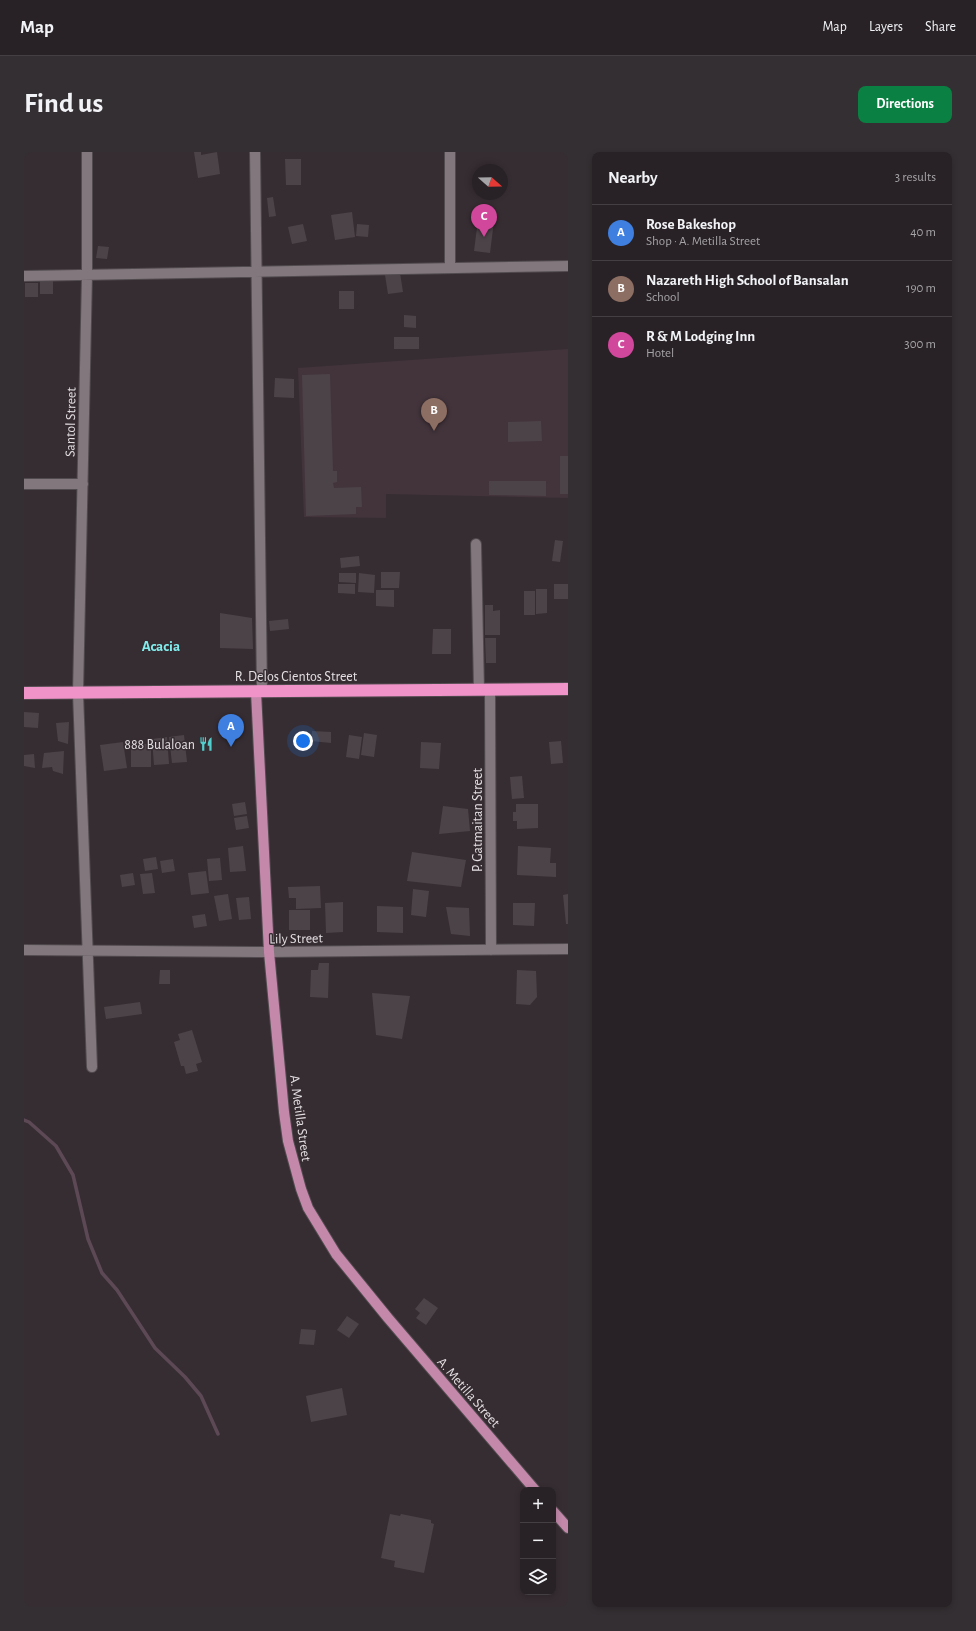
<!DOCTYPE html>
<html lang="en">
<head>
<meta charset="utf-8">
<style>
  body { margin:0; font-family:"Alegreya Sans",sans-serif; background:#342f32; color:#f1f3f6 }
  .controls { position:absolute; right:12px; bottom:12px; display:grid; overflow:hidden; border-radius:8px; box-shadow:0 2px 6px #0003 }
  .controls button { width:36px; height:36px; display:grid; place-items:center; padding:0; border:0; border-bottom:1px solid #443f43; background:#282226; color:#f1f3f6; font:20px sans-serif }
  .compass { position:absolute; left:448px; top:12px; width:36px; height:36px; border-radius:50%; background:#282226; box-shadow:0 2px 6px #0003; rotate:110deg }
  .you { position:absolute; left:279px; top:589px; width:14px; height:14px; margin:-10px; border:3px solid #fff; border-radius:50%; background:#1a73e8; box-shadow:0 0 0 6px #1a73e833 }
  .badge { display:grid; place-items:center; width:26px; height:26px; border-radius:50%; background:#0b8043; color:#fff; font-size:13px; font-weight:700 }
  .pin { position:absolute; translate:-50% -33px; filter:drop-shadow(0 1px 2px #0008) }
  .pin::after { content:''; position:absolute; top:21px; width:14px; height:12px; background:inherit; clip-path:polygon(0 0,100% 0,50% 100%) }
  .list { margin:0; padding:0; list-style:none }
  h2 { display:flex; justify-content:space-between; align-items:center; height:52px; margin:0; padding:0 16px; font-size:17px }
  h2 small { font-size:13px; font-weight:400; color:#a5a4a7 }
  .list li { display:grid; grid-template-columns:26px 1fr auto; gap:12px; align-items:center; box-sizing:border-box; height:56px; padding:0 16px; border-top:1px solid #443f43 }
  .list b { display:block; font-size:15px; white-space:nowrap }
  .list p { margin:0; font-size:13px; white-space:nowrap; color:#a5a4a7 }
  .list em { font-size:13px; font-style:normal; color:#a5a4a7 }
  .icon { flex:none; width:22px; height:22px; fill:none; stroke:currentColor; stroke-width:2; stroke-linecap:round; stroke-linejoin:round }
  .map { position:relative; flex:none; width:544px; height:1455px; overflow:hidden; border-radius:8px }
  header { display:flex; align-items:center; gap:24px; box-sizing:border-box; height:56px; padding:0 20px; background:#282226; border-bottom:1px solid #443f43 }
  header strong { font-size:19px }
  nav { display:flex; gap:22px; margin-inline-start:auto; font-size:14px }
  .intro { display:flex; align-items:center; justify-content:space-between; box-sizing:border-box; height:96px; padding:0 24px }
  h1 { margin:0; font-size:28px }
  .button { padding:10px 18px; border-radius:8px; background:#0b8043; color:#fff; font-size:14px; font-weight:700 }
  main { display:flex; gap:24px; padding:0 24px }
  aside { flex:1; background:#282226; border-radius:8px; box-shadow:0 2px 6px #0003 }
  .map>svg:first-child { display:block }
  .built { fill:#43343c }
  .lines { fill:none; stroke-linecap:round; stroke-linejoin:round }
  .stream { stroke:#5d4955; stroke-width:3.5 }
  .building { fill:#4c4348 }
  .minor-casing { stroke:#514a4e; stroke-width:12 }
  .major-casing { stroke:#514a4e; stroke-width:12 }
  .highway-casing { stroke:#514a4e; stroke-width:14 }
  .minor { stroke:#81777c; stroke-width:10 }
  .major { stroke:#c388aa; stroke-width:10 }
  .highway { stroke:#ef93c8; stroke-width:12 }
  .labels { text-anchor:middle; stroke-width:3; stroke-linejoin:round; paint-order:stroke }
  .street-label { font-size:14px; fill:#e4dfe2; stroke:#362d32 }
  .poi-label { font-size:14px; fill:#e4dfe2; stroke:#362d32; text-anchor:end }
  .neighbourhood-label { font-size:15px; font-weight:bold; fill:#81eded; stroke:#362d32 }
</style>
</head>
<body>
<header>
<strong>Map</strong>
<nav><a>Map</a><a>Layers</a><a>Share</a></nav>
</header>
<div class="intro"><h1>Find us</h1><a class="button">Directions</a></div>
<main>
<div class="map">
<svg width="544" height="1455" viewBox="0 0 544 1455">
  <rect width="100%" height="100%" fill="#362d32"/>
  <path class="built" d="M544 197V346L362 342V366L280 365 274 216Z"/>
  <g class="lines">
    <path class="stream" d="M0 968 5 970 32 994 49 1023 64 1087 78 1121 93 1138 131 1196 161 1225 177 1244 194 1282"/>
  </g>
  <path class="building" d="M170 0H177V3L193 0 196 22 174 26Z
    M261 7H277V33H262Z
    M249 45 252 64 245 65 243 46Z
    M328 60 331 85 311 88 307 63Z
    M454 68 470 69 466 101 450 99Z
    M279 72 283 89 268 92 264 75Z
    M333 72 345 73 344 85 332 84Z
    M74 94 85 95 83 107 72 106Z
    M376 121 379 140 364 142 361 123Z
    M16 129H29V142H16Z
    M1 131H14V145H1Z
    M315 139H330V157H315Z
    M380 163 392 164V176L380 175Z
    M370 185H395V197H370Z
    M306 222 309 319H313V330L309 331 310 336 337 335 338 355H332V362L282 364 278 223Z
    M251 226 270 227V246L250 245Z
    M517 269 518 289 484 290V270Z
    M536 304H544V342H536Z
    M465 329H522V344L465 343Z
    M531 388 539 389 536 410 528 409Z
    M335 404 336 414 317 416 316 406Z
    M357 420H376L375 436H357Z
    M315 421H332V431L315 430Z
    M335 421 351 423 350 441 334 440Z
    M314 432H331V442L314 441Z
    M530 432H544V447H530Z
    M512 437H523V461L512 462Z
    M352 438H370V455L352 454Z
    M500 439H511V463H500Z
    M461 453H469V459L476 458V483H461Z
    M196 461 228 466 229 497 196 496Z
    M264 467 265 477 246 479 245 469Z
    M409 477H427V502H408Z
    M461 486H472V511H462Z
    M0 560 15 561 14 576 0 575Z
    M45 570 44 592 34 589 32 571Z
    M288 579 307 580V591L287 589Z
    M340 581 353 583 350 605 337 603Z
    M160 583 163 610 148 611 145 585Z
    M325 583 338 585 335 607 322 605Z
    M143 585 145 612 130 613 128 587Z
    M537 589 539 611 527 612 525 590Z
    M99 590 103 616 80 619 76 593Z
    M397 590 417 591 415 617 396 616Z
    M107 592H127V615H107Z
    M40 599 39 622 29 619 28 615 18 616 20 601Z
    M10 602 11 616 0 614V603Z
    M498 624 500 646 488 647 486 625Z
    M221 650 223 662 210 664 208 652Z
    M492 652H514V676L493 677V669H489V660H492Z
    M419 654 444 657 446 679 415 682Z
    M223 664 225 676 212 678 210 666Z
    M219 694 222 719 206 720 204 696Z
    M494 694 527 696 526 711H532V725L493 723Z
    M388 700 442 708 437 735 383 729Z
    M132 705 134 717 121 719 119 707Z
    M196 706 198 728 185 729 183 707Z
    M149 707 151 719 138 721 136 709Z
    M182 719 185 741 167 743 164 721Z
    M109 721 111 733 98 735 96 723Z
    M128 721 131 741 119 742 116 722Z
    M296 734 297 756 272 757V746H265L264 735Z
    M389 737 405 739 402 765 387 763Z
    M204 742 208 767 195 769 190 744Z
    M544 742V772H542L539 743Z
    M225 745 227 767 215 768 212 746Z
    M319 750V780L302 781 301 751Z
    M489 751H511L510 774 489 773Z
    M353 754 379 755V781L353 780Z
    M422 755 445 756 446 784 427 782Z
    M265 758H286V778H265Z
    M181 762 183 774 170 776 168 764Z
    M295 811H305L304 846 286 845 287 818H294Z
    M136 818H146V832H135Z
    M493 818 512 819 513 845 506 853 492 852Z
    M348 841 386 844 378 887 352 883Z
    M116 850 118 862 82 867 80 855Z
    M168 878 178 910 172 912 174 919 162 922 160 914H157L150 890 156 888 154 882Z
    M400 1146 414 1156 402 1173 392 1166 396 1161 391 1157Z
    M323 1164 335 1172 325 1186 313 1178Z
    M277 1177 292 1178 290 1193 275 1192Z
    M318 1236 323 1263 287 1270 282 1244Z
    M366 1362 376 1364 377 1362 407 1368V1371L410 1372 400 1421 370 1415 371 1409 357 1406Z"/>
  <g class="lines">
    <defs>
      <path id="minor" d="M63 0V123L54 541 68 915
        M231 0 238 540
        M426 115V0
        M0 124 544 114
        M0 332H59
        M452 392 455 538
        M466 538 467 798
        M0 798 245 800 544 797"/>
      <path id="major" d="M232 540 245 800 260 960 264 989 277 1037 284 1056 312 1102 364 1166 511 1338
        M529 1359 544 1376"/>
      <path id="highway" d="M0 541 544 537"/>
    </defs>
    <use href="#minor" class="minor-casing"/>
    <use href="#major" class="major-casing"/>
    <use href="#highway" class="highway-casing"/>
    <use href="#minor" class="minor"/>
    <use href="#major" class="major"/>
    <use href="#highway" class="highway"/>
  </g>
  <defs>
    <symbol id="restaurant-bare" viewBox="-9 -9 18 18"><path d="M-5-6h1v4h1v-4h1v4h1v-4h1v5L-1.5 .5V6h-2V.5L-5-1ZM5-6V6H3V1.5H1.5Q1.5-4 5-6Z" fill="#52cdcd" stroke="#362d32" stroke-width="2.5" paint-order="stroke"/></symbol>
  </defs>
  <g fill-rule="evenodd">
    <use href="#restaurant-bare" x="172" y="582" width="20" height="20"/>
  </g>
  <g class="labels">
    <g class="street-label">
      <text transform="translate(46 270) rotate(-89)" y="5">Santol Street</text>
      <text x="272" y="529">R. Delos Cientos Street</text>
      <text transform="translate(453 668) rotate(-90)" y="5">P. Gatmaitan Street</text>
      <text transform="translate(272 786) rotate(-1)" y="5">Lily Street</text>
      <text transform="translate(277 966) rotate(82)" y="5">A. Metilla Street</text>
      <text transform="translate(445 1240) rotate(49)" y="5">A. Metilla Street</text>
    </g>
    <g class="poi-label">
      <text x="171" y="597">888 Bulaloan</text>
    </g>
    <g class="neighbourhood-label">
      <text x="137" y="499">Acacia</text>
    </g>
  </g>
</svg>
<div class="controls">
<button>+</button>
<button>−</button>
<button><svg class="icon" aria-label="layers" viewBox="0 0 24 24"><path d="M12 4l9 5-9 5-9-5zM3 14l9 5 9-5"/></svg></button>
</div>
<svg class="compass" viewBox="-18 -18 36 36"><path d="M0-13l5 13h-10z" fill="#e53935"/><path d="M0 13l5-13h-10z" fill="#a5a4a7"/></svg>
<div class="you"></div>
<div class="pin badge" style="left:207px;top:595px;background:#3f7fe0">A</div>
<div class="pin badge" style="left:410px;top:279px;background:#8d6e63">B</div>
<div class="pin badge" style="left:460px;top:85px;background:#d1479c">C</div>
</div>
<aside>
<h2>Nearby<small>3 results</small></h2>
<ul class="list">
<li><span class="badge" style="background:#3f7fe0">A</span><div><b>Rose Bakeshop</b><p>Shop · A. Metilla Street</p></div><em>40 m</em></li>
<li><span class="badge" style="background:#8d6e63">B</span><div><b>Nazareth High School of Bansalan</b><p>School</p></div><em>190 m</em></li>
<li><span class="badge" style="background:#d1479c">C</span><div><b>R &amp; M Lodging Inn</b><p>Hotel</p></div><em>300 m</em></li>
</ul>
</aside>
</main>
</body>
</html>
